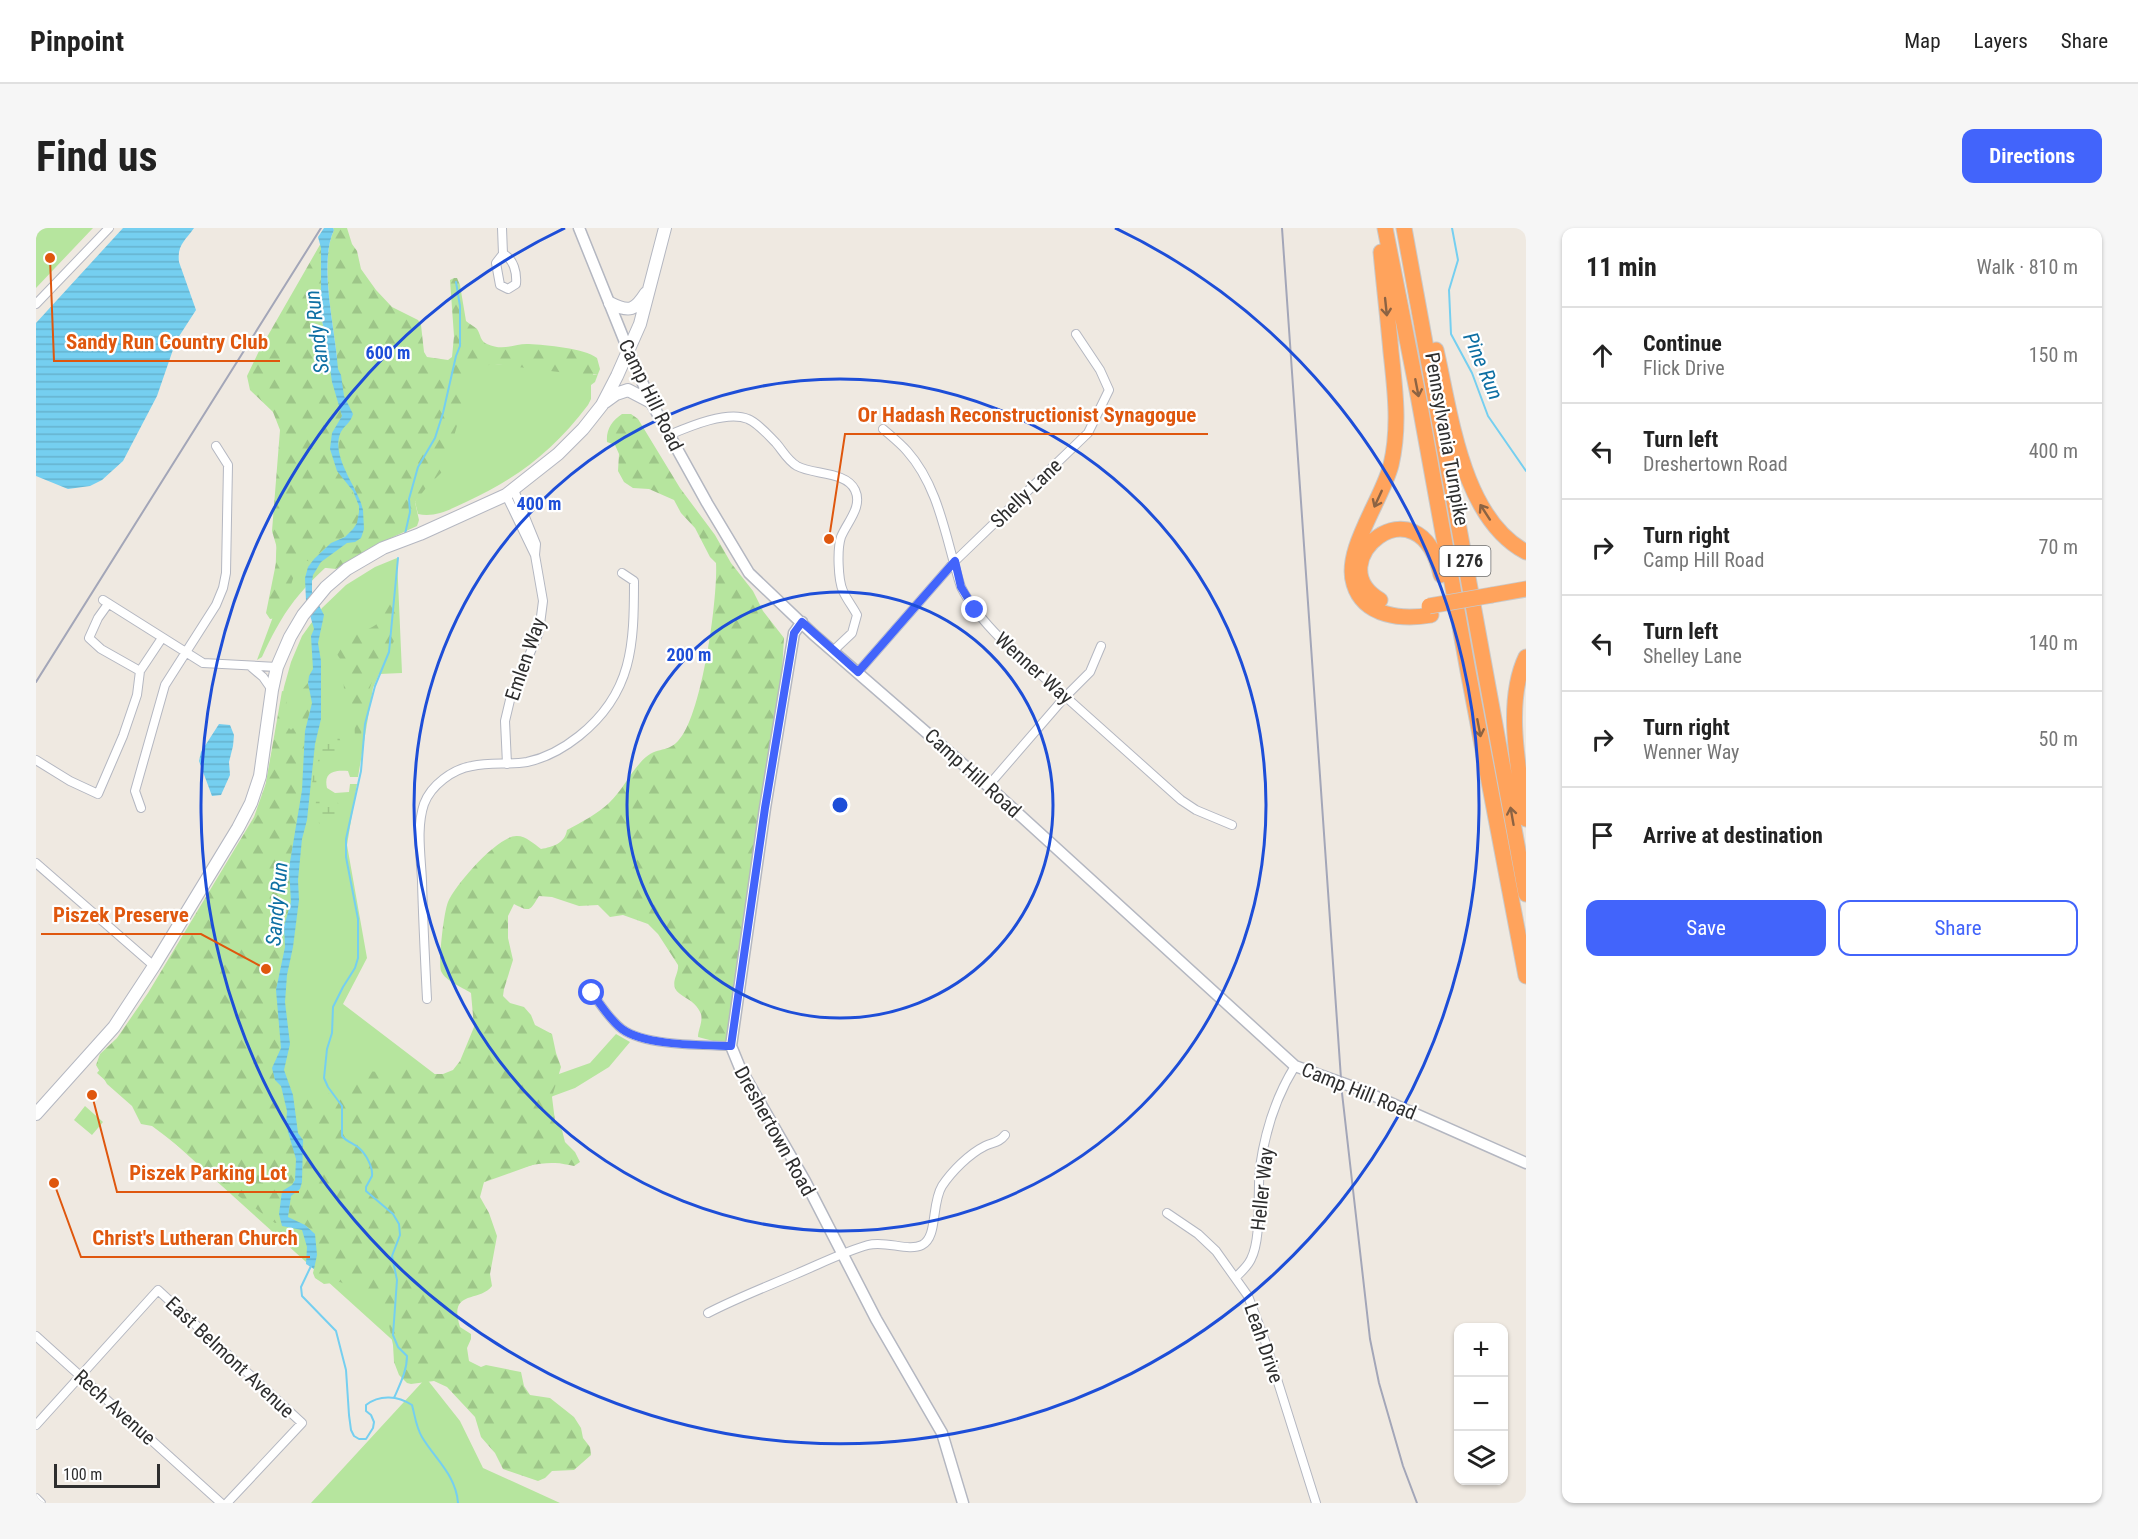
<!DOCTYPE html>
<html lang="en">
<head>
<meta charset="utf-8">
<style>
  body { margin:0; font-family:"Roboto Condensed",sans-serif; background:#f6f6f6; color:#222 }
  .controls { position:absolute; right:18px; bottom:18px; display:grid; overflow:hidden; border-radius:12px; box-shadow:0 2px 4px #0004 }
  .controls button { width:54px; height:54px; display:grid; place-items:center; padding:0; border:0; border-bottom:2px solid #e0e0e0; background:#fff; color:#222; font:30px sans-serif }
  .scale { position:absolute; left:18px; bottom:15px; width:106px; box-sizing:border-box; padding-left:6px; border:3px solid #2e2e2e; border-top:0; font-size:16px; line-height:21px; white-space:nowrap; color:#2e2e2e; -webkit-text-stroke:4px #fff; paint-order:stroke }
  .stop { position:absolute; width:18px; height:18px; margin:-14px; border:4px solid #4264fb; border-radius:50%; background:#fff }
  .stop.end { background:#4264fb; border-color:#fff; box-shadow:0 2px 6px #0008 }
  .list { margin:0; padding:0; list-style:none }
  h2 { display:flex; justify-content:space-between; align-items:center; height:78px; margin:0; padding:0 24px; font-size:26px }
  h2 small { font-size:20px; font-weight:400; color:#767676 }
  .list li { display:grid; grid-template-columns:39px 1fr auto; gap:18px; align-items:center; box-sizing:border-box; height:96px; padding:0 24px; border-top:2px solid #e0e0e0 }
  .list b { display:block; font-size:22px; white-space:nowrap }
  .list p { margin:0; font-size:20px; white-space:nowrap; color:#767676 }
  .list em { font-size:20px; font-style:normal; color:#767676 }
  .actions { display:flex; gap:12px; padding:18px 24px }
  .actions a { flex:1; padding:14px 0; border:2px solid #4264fb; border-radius:12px; text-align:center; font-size:21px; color:#4264fb }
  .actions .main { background:#4264fb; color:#fff }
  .icon { flex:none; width:33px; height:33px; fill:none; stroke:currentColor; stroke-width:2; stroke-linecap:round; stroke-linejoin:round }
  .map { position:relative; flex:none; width:1490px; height:1275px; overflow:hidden; border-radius:12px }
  header { display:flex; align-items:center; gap:36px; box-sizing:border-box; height:84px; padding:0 30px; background:#fff; border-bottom:2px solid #e0e0e0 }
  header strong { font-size:28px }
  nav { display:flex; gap:33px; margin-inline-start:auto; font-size:21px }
  .intro { display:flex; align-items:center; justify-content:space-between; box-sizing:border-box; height:144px; padding:0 36px }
  h1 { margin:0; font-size:42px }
  .button { padding:15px 27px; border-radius:12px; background:#4264fb; color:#fff; font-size:21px; font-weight:700 }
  main { display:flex; gap:36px; padding:0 36px }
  aside { flex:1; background:#fff; border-radius:12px; box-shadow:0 2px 4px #0004 }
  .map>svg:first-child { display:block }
  .green { fill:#b6e59e }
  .forest { fill:url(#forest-firs) }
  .wetland { fill:url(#wetland-marsh) }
  .water { fill:url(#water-rules) }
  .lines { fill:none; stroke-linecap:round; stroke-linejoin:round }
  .stream { stroke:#75cff0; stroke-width:2 }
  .minor-casing { stroke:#b4b7c1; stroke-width:10 }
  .tertiary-casing { stroke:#b4b7c1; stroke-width:13 }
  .secondary-casing { stroke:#b4b7c1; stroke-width:14 }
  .motorway-casing { stroke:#c9c9c9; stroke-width:17 }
  .minor { stroke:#fff; stroke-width:8 }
  .tertiary { stroke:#fff; stroke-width:10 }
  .secondary { stroke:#fff; stroke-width:12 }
  .motorway { stroke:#ffa35c; stroke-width:15 }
  .rail { stroke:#a3a6b8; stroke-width:2 }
  .motorway-bridge-casing { stroke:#c9c9c9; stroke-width:17; stroke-linecap:butt }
  .motorway-bridge { stroke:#ffa35c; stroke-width:15 }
  .oneway { stroke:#8c6343 }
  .route { stroke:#4264fb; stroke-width:8 }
  .ring { fill:none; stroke:#1d4ed8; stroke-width:3 }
  .labels { text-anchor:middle; stroke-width:4.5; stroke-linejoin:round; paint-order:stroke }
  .shield { fill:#fff; stroke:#6d6d6d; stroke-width:1.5 }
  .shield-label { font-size:18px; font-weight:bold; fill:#2e2e2e }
  .street-label { font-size:20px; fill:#2e2e2e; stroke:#fff }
  .water-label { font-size:21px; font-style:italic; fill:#0d6fa3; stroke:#fff }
  .centre { fill:#1d4ed8; stroke:#fff; stroke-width:3 }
  .ring-label { font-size:18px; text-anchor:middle; font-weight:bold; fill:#1d4ed8; stroke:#fff; stroke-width:4.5; stroke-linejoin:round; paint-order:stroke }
  .leader { fill:none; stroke:#df570e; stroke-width:2 }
  .callout-dot { fill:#df570e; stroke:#fff; stroke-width:2 }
  .callout-label { font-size:21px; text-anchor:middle; font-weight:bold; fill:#df570e; stroke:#fff; stroke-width:4.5; stroke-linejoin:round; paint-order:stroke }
</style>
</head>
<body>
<header>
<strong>Pinpoint</strong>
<nav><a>Map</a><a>Layers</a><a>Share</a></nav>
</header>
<div class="intro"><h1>Find us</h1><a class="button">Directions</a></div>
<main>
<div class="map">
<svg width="1490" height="1275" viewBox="0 0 1490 1275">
  <defs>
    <pattern id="forest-firs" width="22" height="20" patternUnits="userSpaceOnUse" patternTransform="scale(1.5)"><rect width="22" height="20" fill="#b6e59e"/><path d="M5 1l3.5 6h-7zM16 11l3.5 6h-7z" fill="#9dc588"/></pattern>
    <pattern id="wetland-marsh" width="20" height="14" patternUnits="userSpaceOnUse" patternTransform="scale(1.5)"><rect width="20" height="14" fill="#b6e59e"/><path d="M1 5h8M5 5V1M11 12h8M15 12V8" fill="none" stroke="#9dc588"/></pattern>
    <pattern id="water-rules" width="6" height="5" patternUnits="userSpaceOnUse" patternTransform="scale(1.5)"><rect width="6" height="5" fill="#75cff0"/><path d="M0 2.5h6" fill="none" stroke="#66b2ce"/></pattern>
  </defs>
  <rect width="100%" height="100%" fill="#efe9e1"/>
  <path class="green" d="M0 0H57L0 60Z
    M279 129 459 136 559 142 557 147 562 146 559 154 555 157V171L552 177C517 223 482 250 430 274 415 281 399 290 382 286L379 274 382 269C340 301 291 331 258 373 245 390 235 409 226 429L221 432 238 386 245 186Z
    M361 330 366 445 343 446 337 460 322 549H314L312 543C300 542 287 543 291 560L299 565 313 564 314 556H321L311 617 331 730 307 776 438 876 554 835 580 806 594 814 573 839 539 860 509 871 524 927 365 984 394 1146 61 845 76 827 225 582 248 459 255 434 266 408 286 380 310 357 339 339Z
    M49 878 67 894 56 907 38 892Z
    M390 1150 424 1193 447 1240 524 1275H275Z"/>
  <path class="forest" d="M297 0H311L316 16 321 23 325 41 340 62 356 79 382 92 385 97 388 124 391 129 412 132 416 129 418 108 414 52 418 50H421L424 57 430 93C433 96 438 98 441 101 445 107 444 113 451 116 468 124 479 115 493 116 510 117 548 120 561 130L564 141 562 146 547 147 459 136 441 139 431 149 423 191 408 242 390 260 379 274 383 292 381 298 344 315 300 341 281 339C289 329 306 315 319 314L328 301 327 282 302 221 305 203 316 191C314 182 310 175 308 166 305 158 307 149 302 141 300 103 282 36 298 2Z
    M285 15V88L289 106 296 154 306 188C302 201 292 208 294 223 299 247 336 275 319 299 312 308 305 310 296 315 289 319 281 328 275 334L269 332 262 335 246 385 241 390 234 391 230 385 240 335 241 320 236 303 244 202 237 184 214 162 211 148 223 123Z
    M586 186H595L602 191 644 260 679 307 695 335 717 363 727 383 748 410 745 460 692 813 685 815 662 809C662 802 667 794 665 786 659 770 642 769 639 760 636 752 643 745 642 737L622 706 612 696 587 687 574 689 562 677 543 678 516 669 503 668C494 682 495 685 478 676L472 688V710L477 732 468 761 467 768 474 775 488 779 495 787 499 797 516 806 520 825 525 839 516 869 519 893 526 902 529 914 539 924 544 934 538 938C532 937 525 935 519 935 494 934 470 945 448 954L444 969 453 985 461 1008 454 1046 456 1058C443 1075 412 1061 424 1099L435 1106V1111L431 1120 433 1133 445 1139 450 1137 485 1144 488 1158 494 1167 514 1170 538 1189 545 1200 547 1210 554 1219 555 1227 538 1242 516 1243 509 1250 502 1253 467 1241 459 1225 445 1209 439 1189 411 1159 398 1153 375 1156 371 1155 363 1147 358 1134 357 1117 351 1087 343 1076 325 1063 304 1054 288 1056 279 1050 277 1045 281 1027 278 1003 260 992H255L252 989 255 968 265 959 267 949V911L262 905 257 867H265L286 874 298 859 307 864 310 862 312 853 322 843 351 844 369 840 392 846H407L417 842 424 833 438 799 435 765C426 759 409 753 405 743 402 734 408 683 412 674 419 657 462 607 481 608 490 608 498 616 505 621 517 619 529 615 531 602 546 594 561 586 573 575 585 564 593 547 604 535 619 517 630 526 642 513 666 489 682 369 680 335L674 329 659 300 645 285 638 272 613 261 597 260 588 254 582 243 583 226 579 217 571 214C570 201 576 193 586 186Z
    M357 358 362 364 360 409 348 433 339 444 330 472 325 507 322 514 319 513 318 479 308 461 306 434 299 423 298 418C311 400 341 409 349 383 351 377 350 370 351 363Z
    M272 455 276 475 269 503 266 562 253 640 255 674 248 698 249 719 240 762 245 814 243 827 237 838 239 852 245 858 248 872 251 883 250 897 259 923 261 944 256 957 246 963 243 987 244 994 239 995 181 952 166 937 128 907 116 898 105 896 96 878 71 856 60 837 64 826 81 810 112 765 218 589 230 555 246 463 251 464 250 483 253 500 255 502 257 500 264 464Z"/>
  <path class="wetland" d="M297 506 303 508 306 520 300 526 299 535C291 536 286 537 283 544 272 569 297 567 307 580L300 594 284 596 279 590 280 572 276 557 277 547 287 519Z"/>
  <path class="water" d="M87 0H158C149 13 141 17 143 34L160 82 140 113 121 168 87 233 66 252 54 258 32 261 0 248V95Z
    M288 0H297L298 2C282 36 300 103 302 141L305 147 308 168 317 186C315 195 307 198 304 206 296 228 318 255 325 275L327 282 328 301 325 310 319 314 311 315 285 334 277 347 276 353V364L288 387 282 415 285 433V491L279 516 271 592 266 611 262 652 263 672 257 719 251 747 249 774 254 816 248 842 257 867 262 905 267 912 266 954 264 961 255 968 252 989 269 997 279 1006 281 1027 278 1041 270 1036 271 1019 266 1002 246 998 243 986 246 963 256 957 259 952 260 931 250 897 251 883 245 858 239 852 236 840 245 820 240 762 249 719 248 698 255 674 253 640 266 562 269 503 276 475 272 455 273 448 277 441 275 408 278 401 270 373 269 350 272 339 278 331 295 315 309 309 317 301 321 295 323 284V278L317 263 301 243 294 221 296 205 306 188 296 154 289 106 285 88V20L282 9Z
    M183 496 194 497 198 507 197 518 193 534 194 547 185 567 176 568 163 533 165 524Z"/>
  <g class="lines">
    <path class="stream" d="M1416 0 1422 32 1413 62 1415 106 1436 145 1452 188 1490 243
      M369 306 374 284 373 271 382 239 399 210 407 185 420 128 424 118V78L420 54
      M275 1038 265 1059 266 1068 300 1103 310 1142 313 1187 315 1202 318 1208 323 1211H330L337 1200 338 1194 335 1187 330 1183V1177C344 1166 362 1168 376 1177 379 1188 380 1199 386 1209 399 1231 420 1247 422 1275
      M358 1170C364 1156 371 1143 371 1128L362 1119 357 1107 361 1052 356 1028 364 1007 363 996 357 986 330 963V959L336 948C337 939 330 926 323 920 317 915 311 914 306 908V878L292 859 288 850 291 821 296 805 297 779 307 759 319 740 322 730V691L310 629V611L325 543 329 496 339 458 353 424 362 330"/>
    <defs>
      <path id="minor" d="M466 0 467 26 460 35 464 57 472 61 480 56C481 45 478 31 467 26
        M0 76 73 0
        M847 201C855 208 864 215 871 223 904 260 910 313 925 359 935 379 949 395 965 411L1145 572 1160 582 1196 597
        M633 207C652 199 691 182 712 191 722 195 732 207 740 215 747 223 751 232 761 238 777 247 810 243 819 262 827 279 811 294 805 309 801 321 802 352 807 363 811 372 817 379 821 387L816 405 797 423
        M470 267 499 327
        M67 372 167 435 241 439
        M72 376 62 390 53 410 65 421 104 443
        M214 438 227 449 236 462
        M822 444 919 333 1052 205 1073 162 1064 142 1040 106
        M0 532 34 553 62 566 87 508 101 467 104 443 126 410
        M471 536 469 493 474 472 503 404 507 373 499 327 500 316 478 262
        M952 558 1029 469 1054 444 1065 418
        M105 580 99 563 129 457 180 377 187 360 190 345 192 237 180 218
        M0 635 118 738
        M556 765C565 777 574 792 586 801 609 818 667 817 695 818
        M391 771C389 732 387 692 386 653 385 628 380 600 388 576 395 557 417 541 436 538 454 534 473 537 491 534 510 530 528 520 543 508 597 465 598 416 598 353L586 345
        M1131 985 1162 1006 1180 1023 1212 1068 1229 1113 1280 1275
        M1200 1049C1206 1043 1212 1038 1215 1031 1226 1010 1221 964 1224 939 1229 904 1241 867 1259 838
        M672 1085C701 1070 730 1059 760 1046 784 1036 807 1024 832 1017 850 1012 872 1024 886 1017 902 1009 895 976 906 958 916 943 933 926 949 918 957 914 963 915 969 907
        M0 1108 185 1275
        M0 1197 122 1062 266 1195 191 1275
        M0 1270 5 1275"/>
      <path id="tertiary" d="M543 0 593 124 615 174 671 275 713 345 777 406 952 558 1259 838 1323 861 1490 935
        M766 394 758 405 729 580 695 818 704 840 769 953 840 1091 906 1205 927 1275"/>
      <path id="secondary" d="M574 75C594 85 599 82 610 65
        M569 174 580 166 592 162 615 174
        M0 886 78 799 118 738 202 600 215 575 224 548 236 462 241 439 254 409 267 387 290 359 311 341 347 320 384 306 470 267 522 226 547 201 566 177 581 148 604 96 629 0"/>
      <path id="motorway" d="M1349 0 1382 167 1432 443 1490 748
        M1368 0 1490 666
        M1345 24C1348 57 1352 90 1355 124 1359 161 1364 199 1355 237 1346 272 1307 323 1318 356 1328 389 1367 392 1395 387
        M1400 122C1415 187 1426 290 1490 324
        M1456 367 1490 361
        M1344 372C1281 335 1383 248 1405 347
        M1490 429C1468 475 1483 543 1490 591"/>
    </defs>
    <use href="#minor" class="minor-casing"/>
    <use href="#tertiary" class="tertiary-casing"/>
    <use href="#secondary" class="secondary-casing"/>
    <use href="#motorway" class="motorway-casing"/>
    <use href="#minor" class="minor"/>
    <use href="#tertiary" class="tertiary"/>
    <use href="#secondary" class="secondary"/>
    <use href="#motorway" class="motorway"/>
    <path class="rail" d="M1246 0 1306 865 1334 1111 1343 1155 1367 1238 1381 1275
      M0 454 285 0"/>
    <defs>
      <path id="motorway-bridge" d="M1393 378 1456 367"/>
    </defs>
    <use href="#motorway-bridge" class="motorway-bridge-casing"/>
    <use href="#motorway-bridge" class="motorway-bridge"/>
  </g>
  <defs><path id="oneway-shaft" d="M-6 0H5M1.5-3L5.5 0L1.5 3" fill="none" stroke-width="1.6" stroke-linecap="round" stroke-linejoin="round" transform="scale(1.5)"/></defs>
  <g class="oneway">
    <use href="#oneway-shaft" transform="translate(1350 79) rotate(84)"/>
    <use href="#oneway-shaft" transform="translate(1381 160) rotate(79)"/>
    <use href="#oneway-shaft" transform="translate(1342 271) rotate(115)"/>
    <use href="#oneway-shaft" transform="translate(1449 284) rotate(-123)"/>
    <use href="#oneway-shaft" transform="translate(1443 500) rotate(79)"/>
    <use href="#oneway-shaft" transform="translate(1476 588) rotate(-100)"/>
  </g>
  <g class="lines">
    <path class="route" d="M556 765C565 777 574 792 586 801 609 818 667 817 695 818L729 580 758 405 766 394 822 444 919 333 925 359 939 382"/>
  </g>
  <g class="ring">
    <circle cx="804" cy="577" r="213"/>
    <circle cx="804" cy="577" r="426"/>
    <path d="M1079 0A639 639 0 1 1 529 0"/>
  </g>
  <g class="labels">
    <rect class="shield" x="1403.5" y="318" width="51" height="30" rx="4.5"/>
    <g class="shield-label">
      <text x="1429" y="339">I 276</text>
    </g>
    <g class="street-label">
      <text transform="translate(615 167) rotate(64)" y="7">Camp Hill Road</text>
      <text transform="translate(1411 211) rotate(80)" y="7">Pennsylvania Turnpike</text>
      <text transform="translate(990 265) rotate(-44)" y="7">Shelly Lane</text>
      <text transform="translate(489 431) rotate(-71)" y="7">Emlen Way</text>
      <text transform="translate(998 440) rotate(42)" y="7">Wenner Way</text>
      <text transform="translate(937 545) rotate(42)" y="7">Camp Hill Road</text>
      <text transform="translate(1323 863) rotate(22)" y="7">Camp Hill Road</text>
      <text transform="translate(739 903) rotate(61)" y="7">Dreshertown Road</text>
      <text transform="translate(1226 961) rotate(-84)" y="7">Heller Way</text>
      <text transform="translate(1228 1115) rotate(71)" y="7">Leah Drive</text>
      <text transform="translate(194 1129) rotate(43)" y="7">East Belmont Avenue</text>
      <text transform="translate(79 1179) rotate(42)" y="7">Rech Avenue</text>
    </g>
    <g class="water-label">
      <text transform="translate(281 104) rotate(-97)" y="7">Sandy Run</text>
      <text transform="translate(1447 138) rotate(67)" y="7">Pine Run</text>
      <text transform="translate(241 676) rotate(-85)" y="7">Sandy Run</text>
    </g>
  </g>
  <circle cx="804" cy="577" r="9" class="centre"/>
  <g class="ring-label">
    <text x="352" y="131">600 m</text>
    <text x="503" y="282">400 m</text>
    <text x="653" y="433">200 m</text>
  </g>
  <path class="leader" d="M14 30L18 133H244M793 311L809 206H1172M230 741L165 706H5M56 867L81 964H263M18 955L45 1029H274"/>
  <g class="callout-dot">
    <circle cx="14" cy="30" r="6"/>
    <circle cx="793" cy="311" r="6"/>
    <circle cx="230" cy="741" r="6"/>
    <circle cx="56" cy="867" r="6"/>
    <circle cx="18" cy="955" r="6"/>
  </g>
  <g class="callout-label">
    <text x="131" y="121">Sandy Run Country Club</text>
    <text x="991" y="194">Or Hadash Reconstructionist Synagogue</text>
    <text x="85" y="694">Piszek Preserve</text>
    <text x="172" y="952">Piszek Parking Lot</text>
    <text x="159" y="1017">Christ's Lutheran Church</text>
  </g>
</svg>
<div class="controls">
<button>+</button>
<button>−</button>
<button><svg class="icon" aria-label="layers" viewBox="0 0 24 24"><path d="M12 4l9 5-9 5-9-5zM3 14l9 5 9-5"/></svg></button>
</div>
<div class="scale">100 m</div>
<div class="stop" style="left:556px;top:765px"></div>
<div class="stop end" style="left:939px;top:382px"></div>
</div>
<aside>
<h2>11 min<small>Walk · 810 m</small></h2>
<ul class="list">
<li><svg class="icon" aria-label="ahead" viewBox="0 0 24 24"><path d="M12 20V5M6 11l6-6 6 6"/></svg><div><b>Continue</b><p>Flick Drive</p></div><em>150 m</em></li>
<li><svg class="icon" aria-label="left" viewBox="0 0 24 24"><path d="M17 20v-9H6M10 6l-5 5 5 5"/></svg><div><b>Turn left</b><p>Dreshertown Road</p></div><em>400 m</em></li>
<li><svg class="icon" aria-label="right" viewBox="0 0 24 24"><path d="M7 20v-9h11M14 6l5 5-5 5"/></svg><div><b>Turn right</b><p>Camp Hill Road</p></div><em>70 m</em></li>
<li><svg class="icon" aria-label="left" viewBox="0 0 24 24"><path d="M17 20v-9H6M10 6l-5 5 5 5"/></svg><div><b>Turn left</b><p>Shelley Lane</p></div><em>140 m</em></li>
<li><svg class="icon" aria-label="right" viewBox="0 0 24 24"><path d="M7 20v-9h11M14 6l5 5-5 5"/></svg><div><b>Turn right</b><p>Wenner Way</p></div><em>50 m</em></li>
<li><svg class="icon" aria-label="arrive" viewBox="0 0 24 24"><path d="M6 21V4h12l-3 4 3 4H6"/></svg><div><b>Arrive at destination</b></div></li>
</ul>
<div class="actions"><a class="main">Save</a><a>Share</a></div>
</aside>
</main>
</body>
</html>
